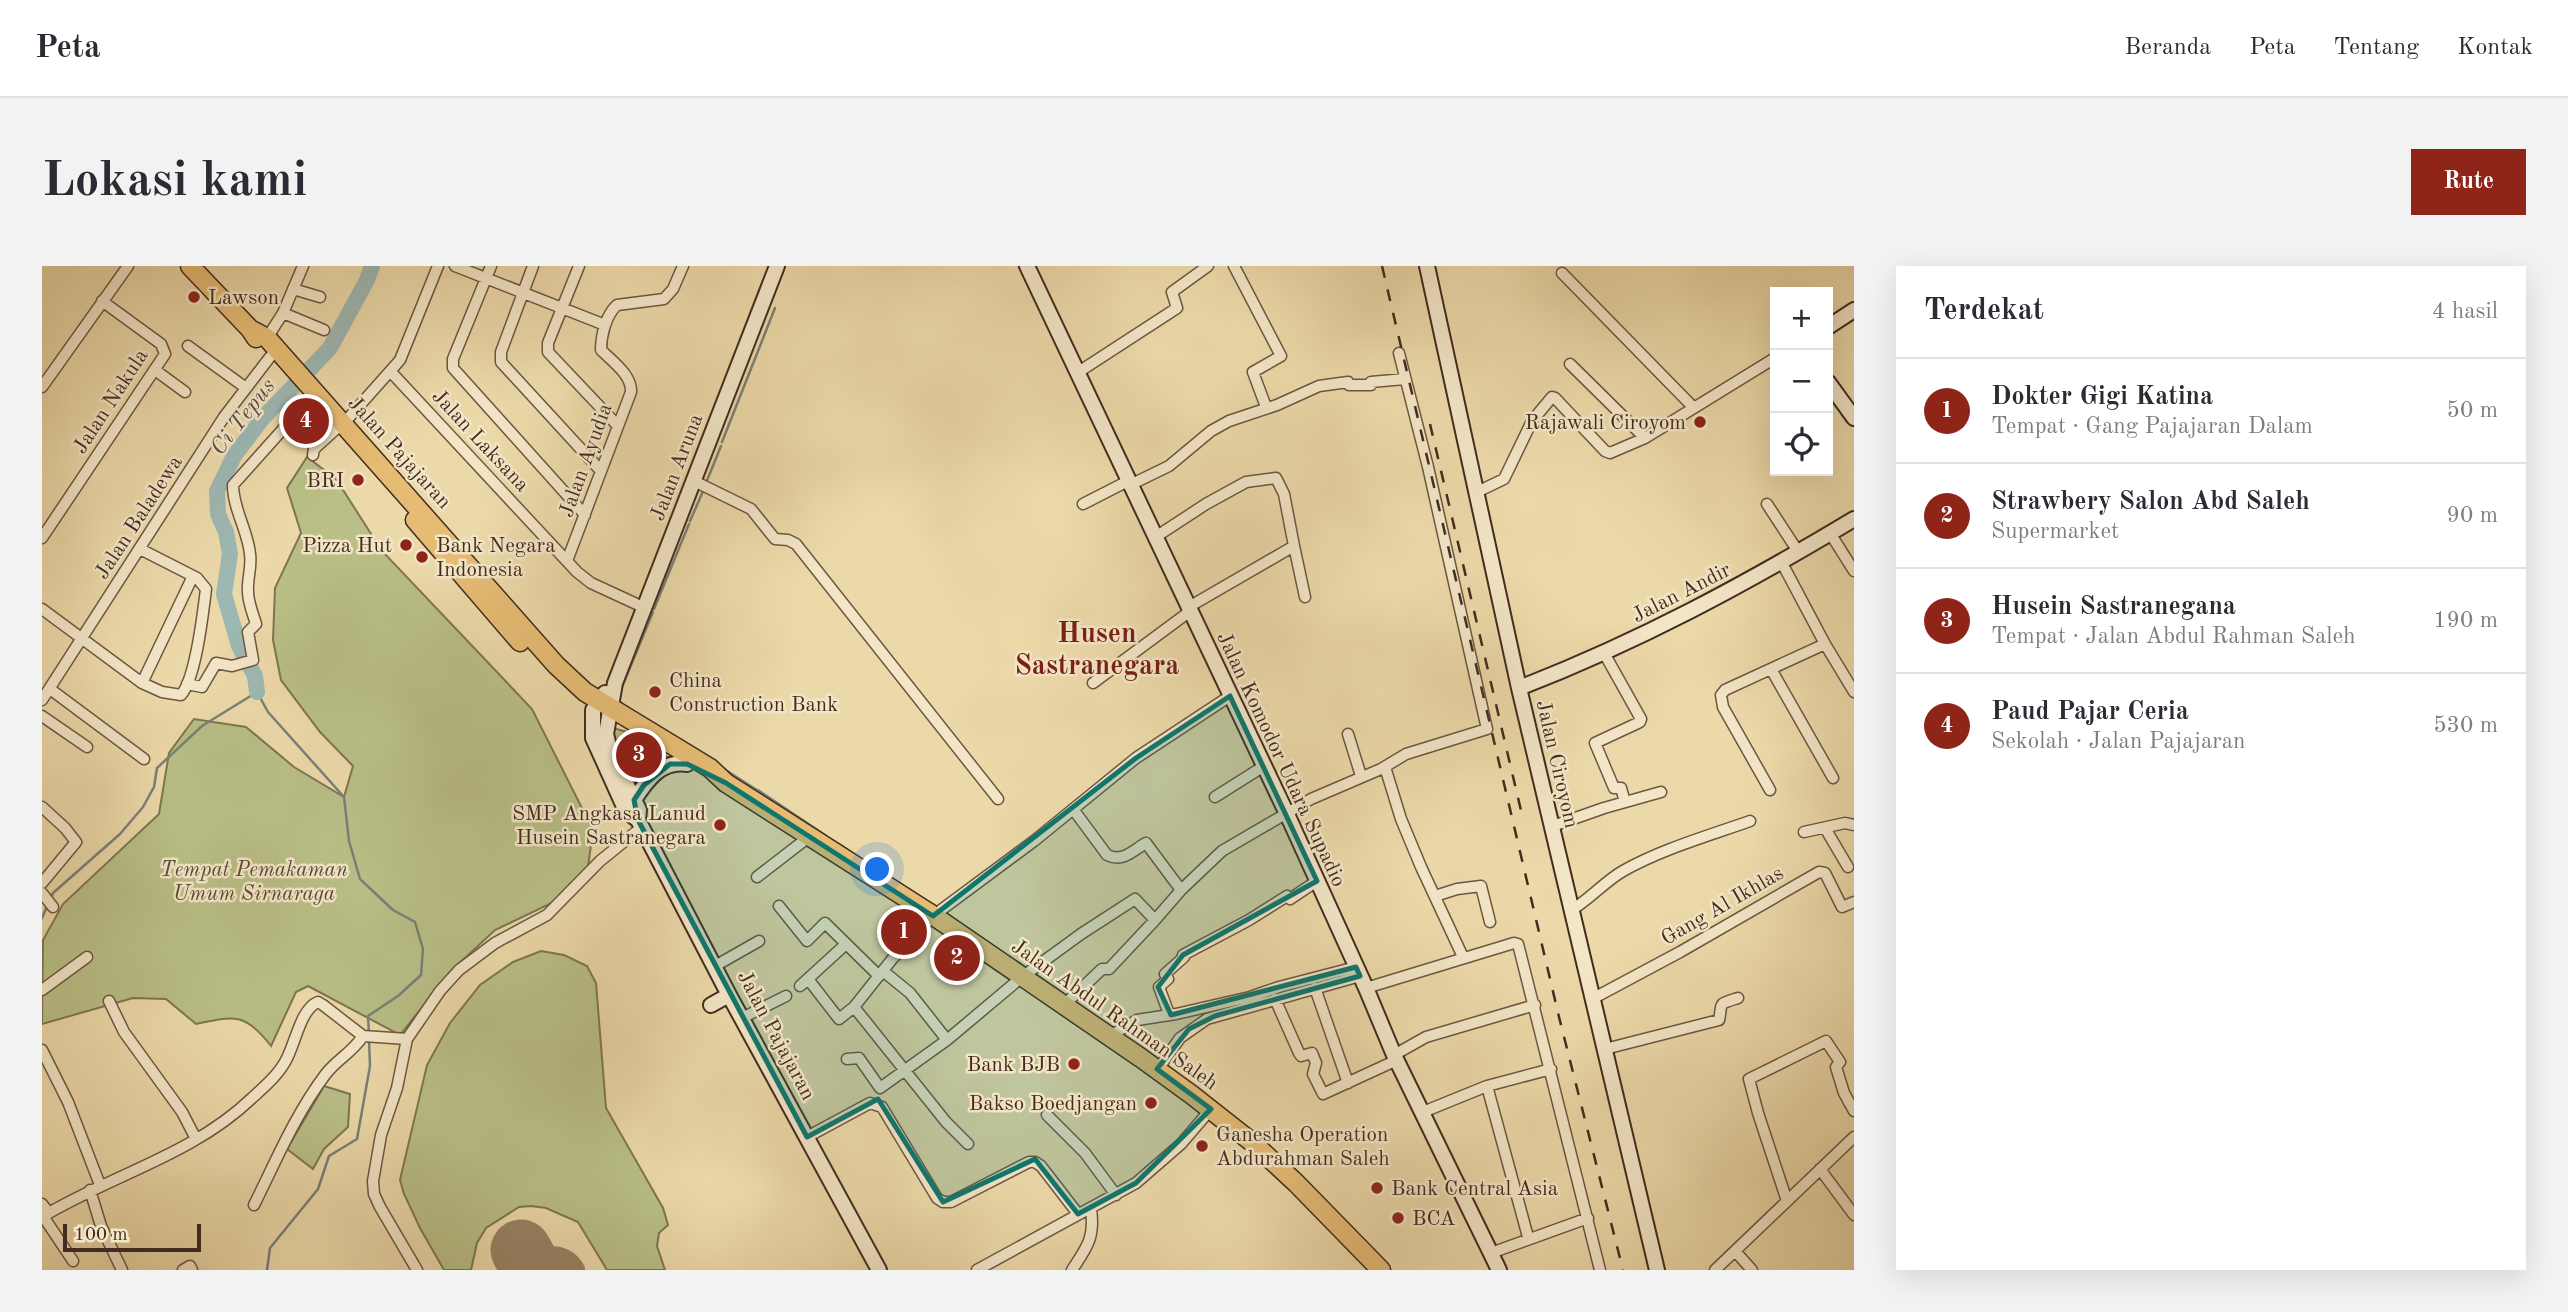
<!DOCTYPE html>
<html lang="id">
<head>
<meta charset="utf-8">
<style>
  body { margin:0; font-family:"Old Standard TT",serif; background:#f2f2f3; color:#2b2b33 }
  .controls { position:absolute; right:21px; top:21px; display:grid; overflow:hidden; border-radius:0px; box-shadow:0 7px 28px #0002 }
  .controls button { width:63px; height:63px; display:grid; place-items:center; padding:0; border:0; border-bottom:2px solid #e1e1e2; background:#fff; color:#2b2b33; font:35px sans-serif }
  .scale { position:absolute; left:21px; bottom:18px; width:138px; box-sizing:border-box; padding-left:7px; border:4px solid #432b1f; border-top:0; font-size:19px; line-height:24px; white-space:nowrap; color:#432b1f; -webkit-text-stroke:5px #f3e6c7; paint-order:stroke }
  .you { position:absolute; left:836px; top:604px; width:24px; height:24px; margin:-18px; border:5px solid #fff; border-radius:50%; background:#1a73e8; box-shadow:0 0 0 10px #1a73e833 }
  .badge { display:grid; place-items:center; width:46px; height:46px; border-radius:50%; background:#8f2418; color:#fff; font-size:23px; font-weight:700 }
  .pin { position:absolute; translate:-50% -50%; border:4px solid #fff; box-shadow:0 2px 7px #0006 }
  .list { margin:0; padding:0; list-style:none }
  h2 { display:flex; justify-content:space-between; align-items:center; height:91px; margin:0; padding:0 28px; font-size:30px }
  h2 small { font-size:23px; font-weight:400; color:#7c7c81 }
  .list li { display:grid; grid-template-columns:46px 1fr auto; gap:21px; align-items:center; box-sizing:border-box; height:105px; padding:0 28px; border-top:2px solid #e1e1e2 }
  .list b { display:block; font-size:26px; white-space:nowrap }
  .list p { margin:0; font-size:23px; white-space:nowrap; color:#7c7c81 }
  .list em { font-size:23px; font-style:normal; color:#7c7c81 }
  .icon { flex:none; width:38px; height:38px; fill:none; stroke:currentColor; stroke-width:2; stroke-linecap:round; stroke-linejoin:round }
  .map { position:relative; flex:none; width:1812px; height:1004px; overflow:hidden; border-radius:0px }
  header { display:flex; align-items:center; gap:42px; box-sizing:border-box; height:98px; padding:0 35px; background:#fff; border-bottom:2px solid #e1e1e2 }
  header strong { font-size:33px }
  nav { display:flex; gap:38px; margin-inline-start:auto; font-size:24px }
  .intro { display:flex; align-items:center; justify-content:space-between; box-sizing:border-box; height:168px; padding:0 42px }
  h1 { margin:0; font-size:49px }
  .button { padding:18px 32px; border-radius:0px; background:#8f2418; color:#fff; font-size:24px; font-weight:700 }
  main { display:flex; gap:42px; padding:0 42px }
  aside { flex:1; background:#fff; border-radius:0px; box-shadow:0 7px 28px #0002 }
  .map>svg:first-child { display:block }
  .green { fill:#b9bf87; stroke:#7e7553; stroke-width:2 }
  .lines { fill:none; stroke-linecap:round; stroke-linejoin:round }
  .stream { stroke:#798078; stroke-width:2.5 }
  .river { stroke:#9db8b3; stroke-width:16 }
  .taxiway { stroke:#988264; stroke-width:24 }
  .runway { stroke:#988264; stroke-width:61 }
  .street-casing { stroke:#6d5642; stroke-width:13 }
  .secondary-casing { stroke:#432b1f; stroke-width:18 }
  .highway-casing { stroke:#432b1f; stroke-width:21 }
  .street { stroke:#f3e6c7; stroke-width:10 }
  .secondary { stroke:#f3e6c7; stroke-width:14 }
  .highway { stroke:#e6bc74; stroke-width:18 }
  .rail { stroke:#432b1f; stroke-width:2.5; stroke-dasharray:12 12; stroke-linecap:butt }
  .marked { fill:#0f766e; fill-opacity:0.2; stroke:#0f766e; stroke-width:5; stroke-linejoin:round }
  .poi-dot { fill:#8f2418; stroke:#f3e6c7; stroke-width:2.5 }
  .labels { text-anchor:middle; stroke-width:5; stroke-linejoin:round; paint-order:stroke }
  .poi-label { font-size:21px; fill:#432b1f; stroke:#f3e6c7; text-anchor:start }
  .street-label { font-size:21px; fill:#432b1f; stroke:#f3e6c7 }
  .park-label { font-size:21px; font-style:italic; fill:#5b4934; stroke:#f3e6c7 }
  .water-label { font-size:23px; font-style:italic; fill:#5a4e44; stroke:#f3e6c7 }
  .district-label { font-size:28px; font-weight:bold; fill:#7a1f14; stroke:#f3e6c7 }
</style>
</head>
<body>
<header>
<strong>Peta</strong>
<nav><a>Beranda</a><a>Peta</a><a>Tentang</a><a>Kontak</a></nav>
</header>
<div class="intro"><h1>Lokasi kami</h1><a class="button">Rute</a></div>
<main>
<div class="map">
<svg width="1812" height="1004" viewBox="0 0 1812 1004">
  <rect width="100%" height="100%" fill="#ecd9a9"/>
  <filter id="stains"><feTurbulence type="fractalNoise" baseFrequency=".00286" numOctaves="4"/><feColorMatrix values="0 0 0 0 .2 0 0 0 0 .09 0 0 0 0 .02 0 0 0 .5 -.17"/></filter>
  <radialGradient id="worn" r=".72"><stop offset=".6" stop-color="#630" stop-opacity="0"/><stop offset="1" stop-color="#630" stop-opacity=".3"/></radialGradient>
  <path class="green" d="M265 191 294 213 340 285 490 443 551 564 546 601 516 634 453 664 409 705 358 769 266 720 254 726 229 780C203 746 192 750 154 758L124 733 91 732 0 758 1 674 21 638 117 548 127 487 152 453 204 461 252 501 302 531 311 500 278 466 239 414 231 374 233 322 259 267 245 222Z
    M571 462 585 466 624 490 609 498 589 520 567 468Z
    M499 685 522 689 545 700 554 717 564 842 621 942 626 959 617 967 615 980 623 1004H565L536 956 504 942 489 940 477 941 444 962 435 977 429 1004H402L378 962 362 928 358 914 385 799 408 757 438 719 471 696Z
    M282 820 308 828 306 861 282 883 271 903 245 883Z"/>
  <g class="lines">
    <path class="stream" d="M680 176 733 42
      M664 217 679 180
      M648 255 662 223
      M612 343 647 258
      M582 440 577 434 580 421 611 346
      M682 503 715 524
      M716 524 774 563
      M774 563 796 578
      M797 578 810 587
      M9 632 11 627 78 568 101 541 112 521 115 502 160 460 215 426 226 446 302 531 307 575 318 613 351 644 373 656 381 683 379 709 356 730 326 750 327 768
      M0 652 6 638
      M225 1004 228 982 276 923 287 890 315 873 328 800 327 774"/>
    <path class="river" d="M215 426 213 410 197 380 182 328 188 288 184 266 176 248 175 225 192 190 220 153 288 82 325 14 330 0"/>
    <path class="taxiway" d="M485 1004C498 990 520 987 531 1004"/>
    <path class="runway" d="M479 984 490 1004"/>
    <defs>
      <path id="street" d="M413 0 563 59
        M449 0 411 93V102L543 249
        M491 0 459 86V96L559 205
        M537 0 506 77V86L576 160
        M1192 0 1239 90 1211 106 1224 141
        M1520 7 1651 141
        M251 23 278 31
        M241 47 282 64
        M225 72 241 47 261 0
        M146 80 204 122
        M1528 98 1603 172
        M113 104 143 126
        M349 106 535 306 549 317 601 341
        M1035 107 1135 42 1130 26 1166 0
        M0 121 86 0
        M302 157 358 94 396 0
        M271 189 272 183 294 163
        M652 215 709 243 733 273 746 274 754 278 956 533
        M1088 219 1127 200 1169 165 1187 155 1235 139 1277 120 1306 116 1307 119H1329V116L1363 113
        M1435 226 1462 213 1490 155 1510 131 1513 132 1563 185 1568 187 1603 172 1733 92
        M1041 238 1086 215
        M1725 238 1757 287
        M1788 267 1812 305
        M0 272 123 88 119 78 60 35
        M1112 272 1164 238 1204 216 1234 212 1242 228 1252 280 1145 342
        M1252 280 1263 331
        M525 295 589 126C590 109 570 95 559 84 559 69 564 49 575 39L622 33 631 23 641 0
        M1740 297 1783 378 1812 426
        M0 343 100 417 120 426 139 429C154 412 161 347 164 323L155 312 98 283
        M1562 387 1599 453 1598 456 1553 477 1572 522H1579L1583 536
        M1729 403 1791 512
        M100 417 151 310
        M1051 417 1147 346
        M145 418 160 421 174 397 190 400 211 394 206 366 214 358C211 348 206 336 206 326 205 313 210 301 208 288 206 265 191 243 191 219L267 134
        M8 423 102 493
        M0 434 182 151 228 91
        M0 450 45 481
        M1306 468 1319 510
        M1343 501 1359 553 1379 601 1421 691
        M1728 524 1681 441 1679 429 1683 424 1783 378
        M1173 531 1222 500
        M0 541 23 562 34 576 0 617
        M1031 543 1065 589C1081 597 1091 584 1104 577L1139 624
        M1508 561 1562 542 1619 526
        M1783 562 1806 601
        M1762 566 1803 557 1812 559
        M715 611 768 570
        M0 627 11 641
        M1393 630 1415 623 1439 620 1448 656
        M737 640 765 675 783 657 837 710
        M1528 645C1547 634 1562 616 1581 605 1620 583 1666 570 1708 555
        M673 700 717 675
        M841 705 868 727 905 774
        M766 713 797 753 812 741
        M758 720 804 678
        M1273 722 1306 817
        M1324 722 1472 677 1476 678 1558 1004
        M0 724 45 691
        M1233 733 1257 787 1259 790 1270 787 1274 797 1271 808 1281 828 1355 794
        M1550 733 1638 686 1777 606 1783 607 1800 641 1812 636
        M67 735 82 766 140 846 154 873
        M1022 739 1060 703H1067L1113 654
        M1127 748 1117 721 1126 713 1123 708 1142 691 1141 689 1207 654 1245 630 1248 633 1275 615
        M700 752 744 730
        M1068 770 1095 754 1134 748 1208 731 1237 721 1314 701
        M1563 783 1677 754C1681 736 1674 739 1696 732
        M0 784 26 836 58 919
        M1352 789 1384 771 1493 739
        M805 793 817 792 838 822 905 774 980 711 1039 668 1093 633 1113 654 1139 624 1180 585 1269 533 1339 503 1364 488 1445 463 1386 201 1357 87
        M1114 806 1138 772 1165 753 1318 710
        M1445 820 1486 971
        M1381 846 1445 820 1509 803
        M1005 849 1043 887 1074 929
        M765 871 828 837 840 841 895 932 901 936H909L987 896H993L999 900 1036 948
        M926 878 904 856 812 741 851 692 891 650 992 575 1094 492 1188 430
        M1778 903 1812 949
        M48 924 59 960 80 1004
        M1745 935 1716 847 1707 813 1784 775 1798 796 1794 801 1802 827 1812 845
        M0 938 7 947
        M212 939C234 895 253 849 283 809 294 794 310 787 321 770
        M1 950 31 995
        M0 951C69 909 151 889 210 832 222 821 235 810 243 796 253 780 258 743 276 736L281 739 321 770 365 773
        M1693 985 1710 1004
        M1449 987 1546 952
        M141 1004 148 1000 150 1004
        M375 1004 338 941 332 928 331 915 339 869 355 822 365 773 398 725 417 704 453 677 505 649 558 595 600 561
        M935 1004 1094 917 1139 878 1169 843
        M1030 1004C1045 981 1053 972 1049 943
        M1673 1004 1812 871"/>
      <path id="secondary" d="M735 0 573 417 564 468 568 484 597 544 596 554 687 729 837 1004
        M985 0 1245 548 1324 722 1352 789 1457 1004
        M1385 0 1477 422 1615 1004
        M1786 61 1812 44
        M1786 116 1812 152
        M1477 422C1596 376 1702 319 1812 253
        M563 427 551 444V472L584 545 596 554
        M592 534C605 514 619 494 645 498
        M669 739 687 729"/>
      <path id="highway" d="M148 0 208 63 214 72
        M208 63 225 72 514 399 543 426 668 502 684 517 886 646 1099 792 1150 829 1211 877 1254 917 1339 1004
        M373 254 478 376"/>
    </defs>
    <use href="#street" class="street-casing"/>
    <use href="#secondary" class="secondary-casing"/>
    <use href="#highway" class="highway-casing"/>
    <use href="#street" class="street"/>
    <use href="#secondary" class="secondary"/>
    <use href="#highway" class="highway"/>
    <path class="rail" d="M1340 0 1517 751 1581 1004
      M1388 158 1481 553"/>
  </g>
  <path class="marked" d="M1188 430 1275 615 1141 689 1116 721 1129 749 1314 701 1318 710 1173 750 1147 763 1115 803 1169 843 1094 917 1036 948 993 893 901 936 836 833 765 871 596 554 592 534 602 519 628 498H645L684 517 891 650 1094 492Z"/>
  <g class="poi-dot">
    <circle cx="152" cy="31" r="7"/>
    <circle cx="1658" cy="156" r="7"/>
    <circle cx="316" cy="214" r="7"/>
    <circle cx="364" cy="279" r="7"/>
    <circle cx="380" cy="291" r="7"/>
    <circle cx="613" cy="426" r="7"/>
    <circle cx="678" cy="559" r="7"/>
    <circle cx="1032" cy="798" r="7"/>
    <circle cx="1109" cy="837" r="7"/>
    <circle cx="1160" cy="880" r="7"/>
    <circle cx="1335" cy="922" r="7"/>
    <circle cx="1356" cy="952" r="7"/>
  </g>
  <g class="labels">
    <g class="poi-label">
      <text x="166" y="38">Lawson</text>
      <text x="1644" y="163" text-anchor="end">Rajawali Ciroyom</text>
      <text x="302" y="221" text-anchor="end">BRI</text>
      <text x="350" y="286" text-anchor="end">Pizza Hut</text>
      <text x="394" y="286">Bank Negara<tspan x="394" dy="24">Indonesia</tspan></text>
      <text x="627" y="421">China<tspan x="627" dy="24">Construction Bank</tspan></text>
      <text x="664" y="554" text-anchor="end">SMP Angkasa Lanud<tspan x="664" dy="24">Husein Sastranegara</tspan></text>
      <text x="1018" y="805" text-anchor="end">Bank BJB</text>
      <text x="1095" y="844" text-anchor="end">Bakso Boedjangan</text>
      <text x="1174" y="875">Ganesha Operation<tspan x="1174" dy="24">Abdurahman Saleh</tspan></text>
      <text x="1349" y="929">Bank Central Asia</text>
      <text x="1370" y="959">BCA</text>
    </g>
    <g class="street-label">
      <text transform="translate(68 135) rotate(-57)" y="7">Jalan Nakula</text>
      <text transform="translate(439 174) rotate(47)" y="7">Jalan Laksana</text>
      <text transform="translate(358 186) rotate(48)" y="7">Jalan Pajajaran</text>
      <text transform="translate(543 194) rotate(-70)" y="7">Jalan Ayudia</text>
      <text transform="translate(634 201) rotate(-69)" y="7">Jalan Aruna</text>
      <text transform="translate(96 251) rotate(-57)" y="7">Jalan Baladewa</text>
      <text transform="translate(1639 326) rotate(-27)" y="7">Jalan Andir</text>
      <text transform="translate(1240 493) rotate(65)" y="7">Jalan Komodor Udara Supadio</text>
      <text transform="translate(1516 498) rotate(77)" y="7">Jalan Ciroyom</text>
      <text transform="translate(1680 639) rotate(-30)" y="7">Gang Al Ikhlas</text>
      <text transform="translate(1073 748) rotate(35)" y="7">Jalan Abdul Rahman Saleh</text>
      <text transform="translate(735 769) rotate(62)" y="7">Jalan Pajajaran</text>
    </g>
    <g class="park-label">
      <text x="212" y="610">Tempat Pemakaman<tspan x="212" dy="24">Umum Sirnaraga</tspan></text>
    </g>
    <g class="water-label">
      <text transform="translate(200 150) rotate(-52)" y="8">Ci Tepus</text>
    </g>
    <g class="district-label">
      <text x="1055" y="376">Husen<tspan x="1055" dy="32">Sastranegara</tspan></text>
    </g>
  </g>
  <rect width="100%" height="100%" filter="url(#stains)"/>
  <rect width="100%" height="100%" fill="url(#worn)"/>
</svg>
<div class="controls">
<button>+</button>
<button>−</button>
<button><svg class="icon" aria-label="locate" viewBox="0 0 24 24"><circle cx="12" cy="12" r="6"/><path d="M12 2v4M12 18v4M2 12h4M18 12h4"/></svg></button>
</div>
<div class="scale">100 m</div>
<div class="you"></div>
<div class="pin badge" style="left:862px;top:666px">1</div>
<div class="pin badge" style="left:915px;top:692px">2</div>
<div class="pin badge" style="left:597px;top:489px">3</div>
<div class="pin badge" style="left:264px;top:155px">4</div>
</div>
<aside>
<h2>Terdekat<small>4 hasil</small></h2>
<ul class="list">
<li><span class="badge">1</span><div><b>Dokter Gigi Katina</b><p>Tempat · Gang Pajajaran Dalam</p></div><em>50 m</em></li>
<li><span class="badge">2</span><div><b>Strawbery Salon Abd Saleh</b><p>Supermarket</p></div><em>90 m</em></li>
<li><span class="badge">3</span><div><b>Husein Sastranegana</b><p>Tempat · Jalan Abdul Rahman Saleh</p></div><em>190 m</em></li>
<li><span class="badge">4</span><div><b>Paud Pajar Ceria</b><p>Sekolah · Jalan Pajajaran</p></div><em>530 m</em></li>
</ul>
</aside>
</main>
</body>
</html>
